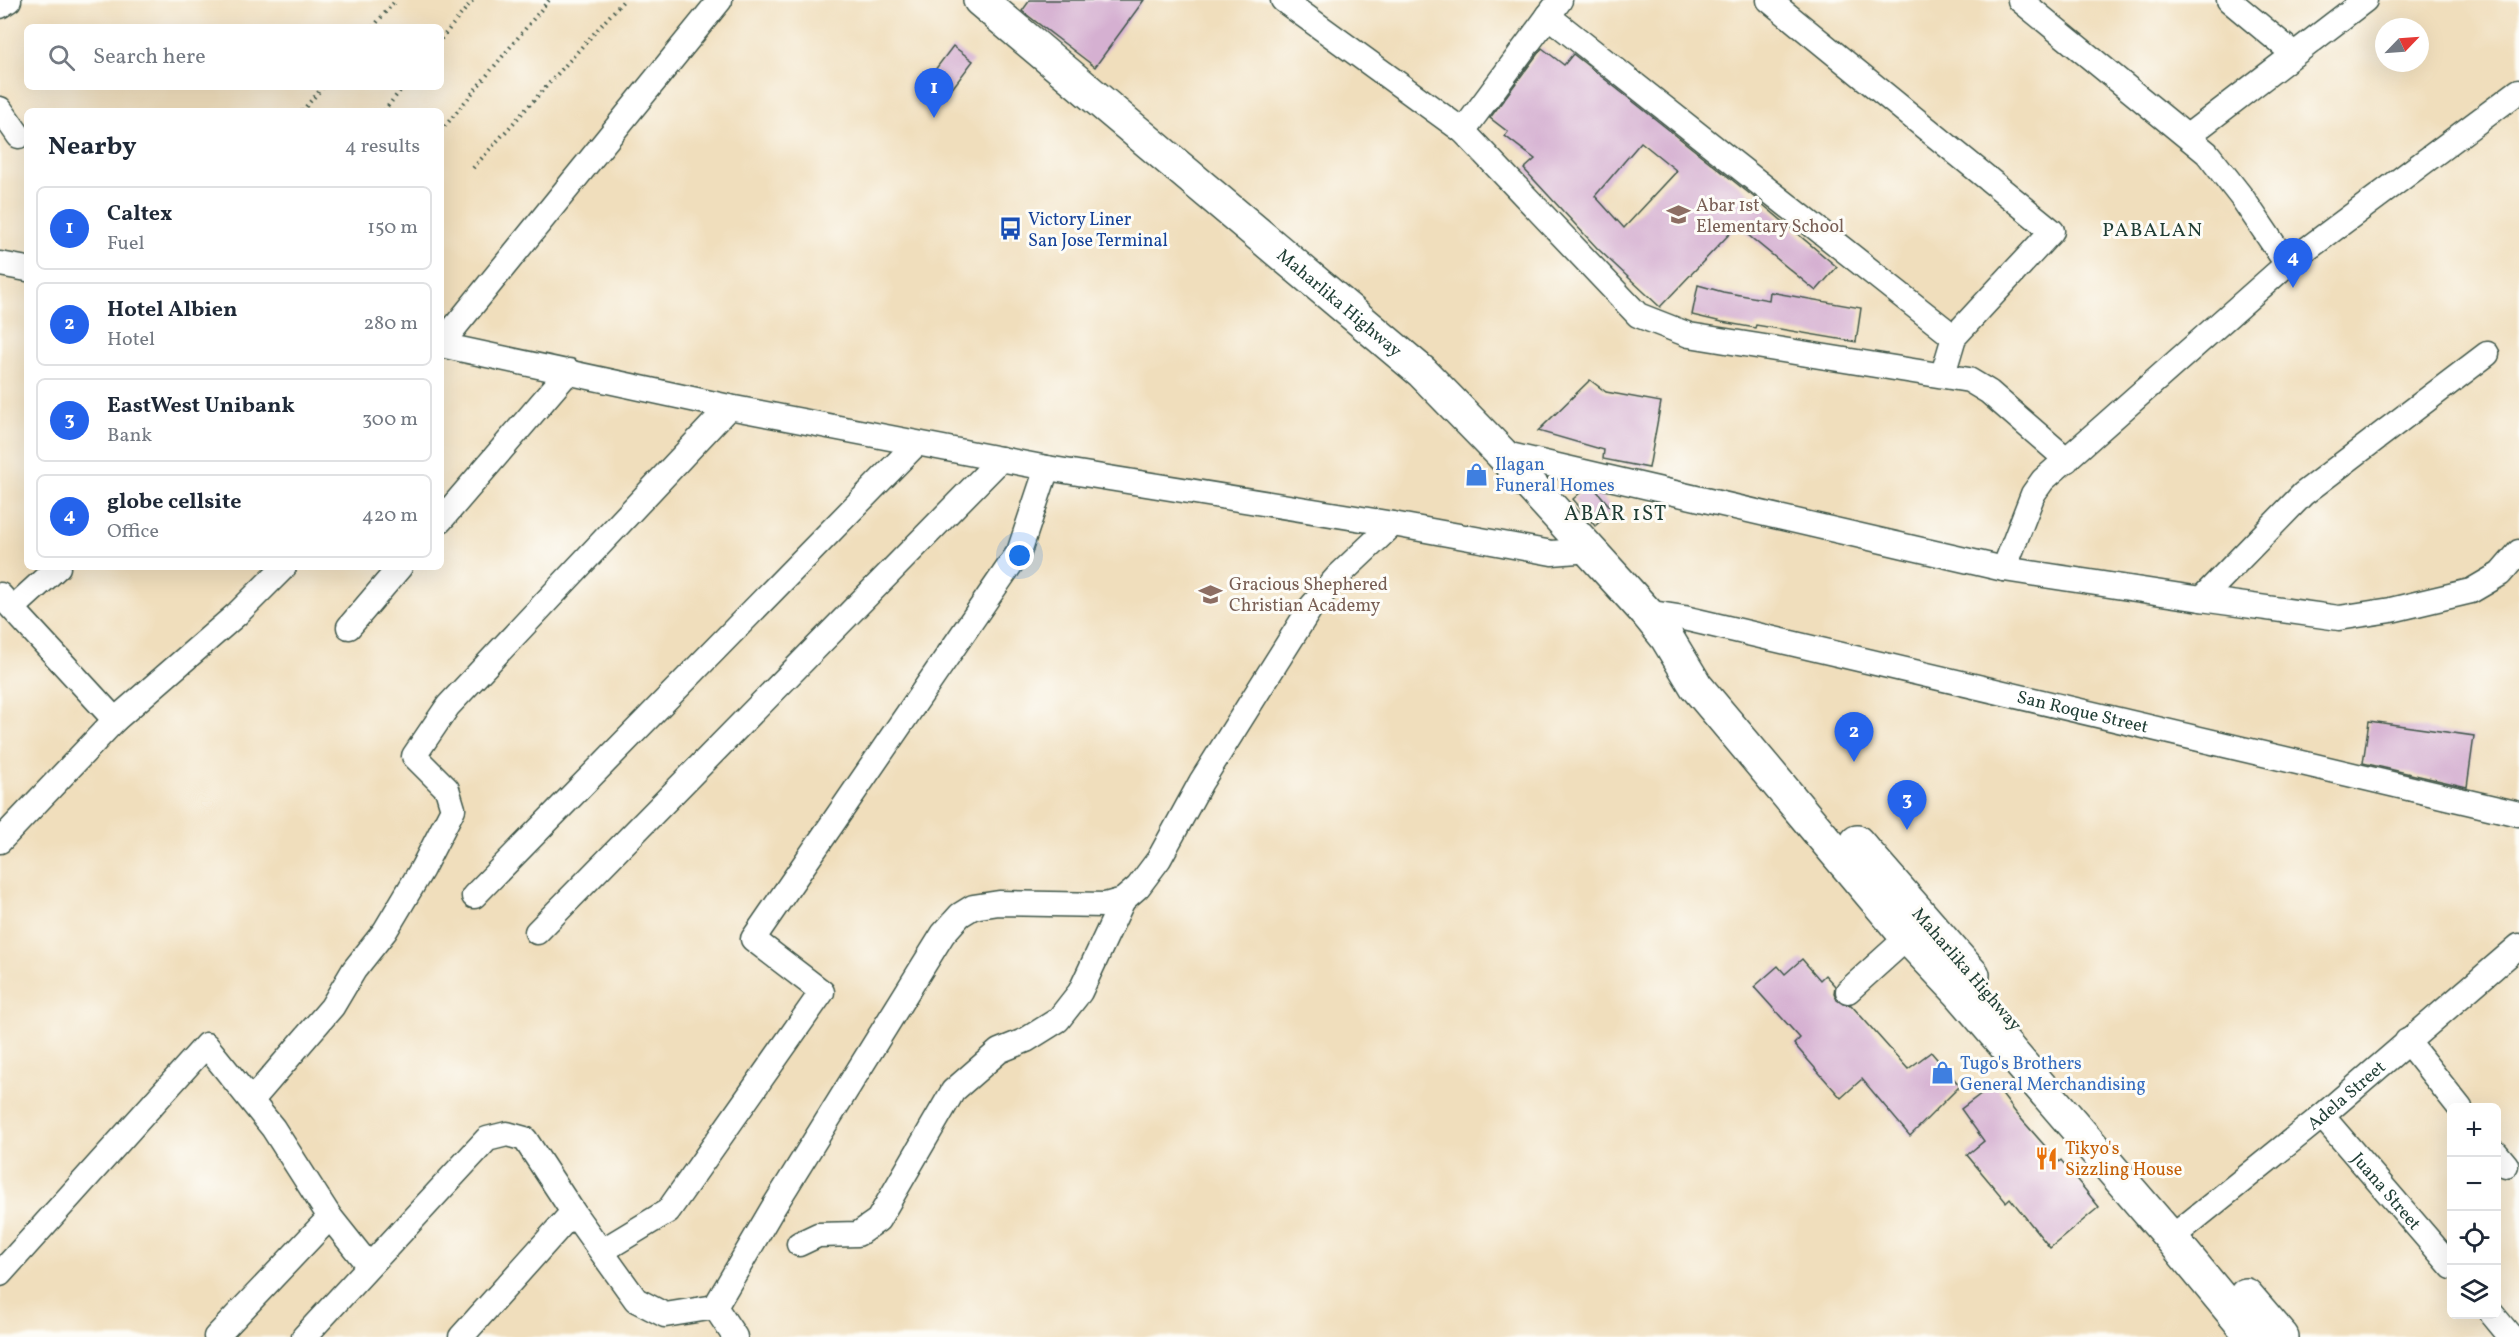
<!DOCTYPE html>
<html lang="en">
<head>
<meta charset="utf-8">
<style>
  body { margin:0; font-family:Vollkorn,serif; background:#f6f6f7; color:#1f2937 }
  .controls { position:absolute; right:18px; bottom:18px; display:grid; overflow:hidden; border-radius:9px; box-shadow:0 6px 24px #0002 }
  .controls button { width:54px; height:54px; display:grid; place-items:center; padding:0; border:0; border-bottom:2px solid #e0e1e3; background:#fff; color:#1f2937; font:30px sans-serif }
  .compass { position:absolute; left:2375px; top:18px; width:54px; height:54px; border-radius:50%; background:#fff; box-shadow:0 6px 24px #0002; rotate:65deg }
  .you { position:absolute; left:1020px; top:556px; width:21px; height:21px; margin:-15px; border:4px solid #fff; border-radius:50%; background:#1a73e8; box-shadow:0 0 0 9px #1a73e833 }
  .badge { display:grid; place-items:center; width:39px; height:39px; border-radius:50%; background:#2563eb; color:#fff; font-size:20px; font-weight:700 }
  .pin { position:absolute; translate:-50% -50px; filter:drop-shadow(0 2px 3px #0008) }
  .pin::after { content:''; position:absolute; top:32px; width:21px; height:18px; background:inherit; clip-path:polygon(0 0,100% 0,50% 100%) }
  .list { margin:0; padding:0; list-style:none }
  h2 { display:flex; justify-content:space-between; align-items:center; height:78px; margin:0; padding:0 24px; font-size:26px }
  h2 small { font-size:20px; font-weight:400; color:#747a83 }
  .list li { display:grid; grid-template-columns:39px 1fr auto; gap:18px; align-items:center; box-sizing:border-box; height:84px; margin:0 12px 12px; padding:0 12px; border:2px solid #e0e1e3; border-radius:9px }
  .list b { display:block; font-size:22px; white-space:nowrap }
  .list p { margin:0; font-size:20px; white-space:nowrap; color:#747a83 }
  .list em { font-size:20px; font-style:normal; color:#747a83 }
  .icon { flex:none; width:33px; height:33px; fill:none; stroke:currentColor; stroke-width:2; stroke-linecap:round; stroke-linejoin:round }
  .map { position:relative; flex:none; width:2519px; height:1337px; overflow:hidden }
  .search { position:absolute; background:#fff; box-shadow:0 6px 24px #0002; left:24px; top:24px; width:420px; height:66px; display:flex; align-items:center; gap:15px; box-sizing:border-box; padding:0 21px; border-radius:9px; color:#747a83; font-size:22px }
  .panel { position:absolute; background:#fff; box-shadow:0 6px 24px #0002; left:24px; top:108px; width:420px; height:462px; border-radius:9px }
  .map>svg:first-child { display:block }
  .building { fill:#d5b0d1; fill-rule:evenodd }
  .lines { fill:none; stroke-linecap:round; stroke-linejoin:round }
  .minor-casing { stroke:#3e5548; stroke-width:27 }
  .highway-casing { stroke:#3e5548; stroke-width:36 }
  .path { stroke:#3e5548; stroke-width:4; stroke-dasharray:1.5 4.5; stroke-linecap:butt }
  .minor { stroke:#fff; stroke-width:24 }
  .highway { stroke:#fff; stroke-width:33 }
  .labels { text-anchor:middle; stroke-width:6; stroke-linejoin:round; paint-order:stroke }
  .education-label { font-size:18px; fill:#785e54; stroke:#fdfcf7; text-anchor:start }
  .transit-label { font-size:18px; fill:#164399; stroke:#fdfcf7; text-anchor:start }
  .street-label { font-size:18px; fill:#1f3d34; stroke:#fdfcf7 }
  .shop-label { font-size:18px; fill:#366cbe; stroke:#fdfcf7; text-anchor:start }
  .food-label { font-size:18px; fill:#c56008; stroke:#fdfcf7; text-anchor:start }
  .neighbourhood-label { font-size:20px; letter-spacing:1.5px; fill:#1f3d34; stroke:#fdfcf7 }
  .quarter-label { font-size:21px; letter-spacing:1.5px; fill:#1f3d34; stroke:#fdfcf7 }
</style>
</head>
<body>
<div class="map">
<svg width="2519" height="1337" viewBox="0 0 2519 1337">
  <rect width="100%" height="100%" fill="#fdfcf7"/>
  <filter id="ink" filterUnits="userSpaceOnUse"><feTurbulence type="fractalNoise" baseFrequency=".0167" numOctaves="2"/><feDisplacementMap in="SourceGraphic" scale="12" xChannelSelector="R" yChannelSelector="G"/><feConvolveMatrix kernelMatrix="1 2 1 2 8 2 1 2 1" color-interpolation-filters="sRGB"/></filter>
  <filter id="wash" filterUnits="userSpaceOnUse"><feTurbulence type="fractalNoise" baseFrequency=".008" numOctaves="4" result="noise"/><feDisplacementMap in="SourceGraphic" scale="24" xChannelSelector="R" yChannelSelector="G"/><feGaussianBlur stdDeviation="1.35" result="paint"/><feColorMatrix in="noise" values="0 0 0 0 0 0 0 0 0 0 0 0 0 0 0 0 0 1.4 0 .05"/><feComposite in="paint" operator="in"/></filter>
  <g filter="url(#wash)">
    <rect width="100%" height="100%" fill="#f0debc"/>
    <g id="blocks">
      <path class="building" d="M1030 0H1144L1095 67 1022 11Z
        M953 46 973 61 945 98 925 83Z
        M1542 48 1564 65 1573 54 1755 198 1837 267 1816 291 1737 226 1660 307 1598 249 1524 169 1535 159 1505 136 1508 132 1490 118ZM1641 142 1677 171 1624 228 1595 196Z
        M1698 285 1723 292 1769 300 1770 292 1861 308 1856 342 1756 325 1755 328 1722 322 1692 315Z
        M1590 380 1606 392 1661 402 1649 468 1603 459 1604 450 1538 431Z
        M1587 487 1596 490 1613 510 1595 526 1573 499Z
        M2369 721 2474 736 2467 787 2363 763Z
        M1802 959 1820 980 1825 975 1835 986 1834 993 1837 1000 1843 1004 1851 1005 1908 1069 1931 1052 1960 1086 1910 1136 1862 1079 1841 1098 1794 1044 1800 1038 1754 987 1778 966 1785 974Z
        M1994 1084 2016 1113 2059 1162 2061 1160 2099 1207 2050 1248 2010 1198 2006 1202 1967 1155 1984 1141 1961 1109Z"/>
    </g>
  </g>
  <g filter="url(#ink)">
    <use href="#blocks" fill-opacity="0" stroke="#3e5548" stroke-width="1.5"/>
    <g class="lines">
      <defs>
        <g id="minor">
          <path d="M1283 0 1463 131 1638 315 1689 335 1969 380 1989 392 2067 460"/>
          <path d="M1769 0 2052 231 1954 337 1943 374"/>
          <path d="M2020 0 2207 153 2243 199 2287 264"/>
          <path d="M2229 0 2294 54"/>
          <path d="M0 6 9 0"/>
          <path d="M1548 16 1954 337"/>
          <path d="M0 109 19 136"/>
          <path d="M1463 131 1560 0"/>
          <path d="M2188 136 2365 0"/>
          <path d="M0 264 27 269"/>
          <path d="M441 344 720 0"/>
          <path d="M441 345 729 407 1047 468 1393 524 1552 553 1590 550"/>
          <path d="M1501 453 2004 569 2201 599 2303 494 2487 354"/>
          <path d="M441 520 569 371"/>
          <path d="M2004 569 2033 494 2043 480 2287 264 2519 91"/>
          <path d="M0 595 115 720"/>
          <path d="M2201 599 2339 618 2391 610 2471 591 2500 574 2519 552"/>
          <path d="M13 608 58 567"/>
          <path id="s1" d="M1646 612 1684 618 2519 814"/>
          <path d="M349 627 400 567"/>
          <path d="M0 841 115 720 237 614 284 567"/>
          <path d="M474 896 916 444"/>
          <path d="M537 932 1001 459"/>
          <path d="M1848 991 1919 927"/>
          <path d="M2407 1041 2460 1108"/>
          <path d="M252 1100 332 1007 354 970 385 931 422 869 453 809 447 789 414 756 448 706 729 407"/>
          <path id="s2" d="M2322 1116 2452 1267"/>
          <path d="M2496 1153 2506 1165"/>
          <path id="s3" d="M2171 1238 2322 1116 2519 946"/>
          <path d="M799 1244 818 1235 858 1234 878 1220 953 1091 999 1051 1026 1040 1058 1020 1080 992 1123 900"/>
          <path d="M602 1251 668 1211 822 992 753 939 1019 552 1047 468"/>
          <path d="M0 1274 206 1045 273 1128 330 1217 369 1266"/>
          <path d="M715 1307 773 1208 943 934 960 915 973 907 999 903 1105 905 1123 900 1138 887 1159 859 1201 782 1311 607 1337 577 1393 524"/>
          <path d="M715 1307 735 1337"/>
          <path d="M2492 1314 2511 1337"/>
          <path d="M216 1337 330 1217"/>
          <path d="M304 1337 487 1139 507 1134 525 1139 573 1212 636 1300 665 1315 715 1307"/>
          <path d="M461 1337 573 1212"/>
        </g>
        <g id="highway">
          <path id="s4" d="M980 0 1422 372 1501 453 1646 612 1667 638 1696 686 1907 937 1960 993 2171 1238 2253 1337"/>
          <path d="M1857 842 1973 975"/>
          <path d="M2246 1295 2282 1337"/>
        </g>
      </defs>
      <use href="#minor" class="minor-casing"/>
      <use href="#highway" class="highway-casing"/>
      <path class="path" d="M373 27 396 0
        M441 39 473 0
        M302 111 323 87
        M384 111 403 87
        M441 131 549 0
        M473 168 624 0"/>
      <use href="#minor" class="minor"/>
      <use href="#highway" class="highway"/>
    </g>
  </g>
  <defs>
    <symbol id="school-bare" viewBox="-9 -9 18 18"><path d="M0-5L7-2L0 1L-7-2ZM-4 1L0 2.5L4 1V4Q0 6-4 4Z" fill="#8d6e63" stroke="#fdfcf7" stroke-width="2.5" paint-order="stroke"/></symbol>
    <symbol id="bus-bare" viewBox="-9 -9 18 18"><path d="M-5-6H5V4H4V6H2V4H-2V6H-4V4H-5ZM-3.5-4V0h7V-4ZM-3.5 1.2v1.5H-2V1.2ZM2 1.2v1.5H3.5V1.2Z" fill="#1a4fb4" stroke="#fdfcf7" stroke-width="2.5" paint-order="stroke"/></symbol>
    <symbol id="shop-bare" viewBox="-9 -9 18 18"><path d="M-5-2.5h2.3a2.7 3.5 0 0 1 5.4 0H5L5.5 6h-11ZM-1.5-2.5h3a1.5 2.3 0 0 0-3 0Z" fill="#3f7fe0" stroke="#fdfcf7" stroke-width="2.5" paint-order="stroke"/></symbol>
    <symbol id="restaurant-bare" viewBox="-9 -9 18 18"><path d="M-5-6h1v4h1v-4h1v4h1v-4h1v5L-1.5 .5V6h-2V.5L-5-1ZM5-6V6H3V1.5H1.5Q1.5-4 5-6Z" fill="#e8710a" stroke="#fdfcf7" stroke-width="2.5" paint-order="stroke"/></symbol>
  </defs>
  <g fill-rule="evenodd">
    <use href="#school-bare" x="1662" y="198" width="33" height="33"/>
    <use href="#bus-bare" x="994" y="212" width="33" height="33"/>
    <use href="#shop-bare" x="1460" y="458" width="33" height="33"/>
    <use href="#school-bare" x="1194" y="578" width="33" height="33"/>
    <use href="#shop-bare" x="1926" y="1056" width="33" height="33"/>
    <use href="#restaurant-bare" x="2030" y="1142" width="33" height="33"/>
  </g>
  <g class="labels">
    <g class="education-label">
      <text x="1696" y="211">Abar 1st<tspan x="1696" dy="21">Elementary School</tspan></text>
      <text x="1229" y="590">Gracious Shephered<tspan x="1229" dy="21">Christian Academy</tspan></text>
    </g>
    <g class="transit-label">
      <text x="1028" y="225">Victory Liner<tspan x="1028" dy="21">San Jose Terminal</tspan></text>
    </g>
    <g class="street-label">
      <text dy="6" stroke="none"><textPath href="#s4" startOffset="470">Maharlika Highway</textPath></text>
      <text dy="6" stroke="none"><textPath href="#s1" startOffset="448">San Roque Street</textPath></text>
      <text transform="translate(1967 969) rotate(49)" y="6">Maharlika Highway</text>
      <text dy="6" stroke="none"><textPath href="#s3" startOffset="226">Adela Street</textPath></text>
      <text dy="6" stroke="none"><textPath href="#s2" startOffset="99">Juana Street</textPath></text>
    </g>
    <g class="shop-label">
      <text x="1495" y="470">Ilagan<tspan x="1495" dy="21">Funeral Homes</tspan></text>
      <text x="1960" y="1069">Tugo's Brothers<tspan x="1960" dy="21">General Merchandising</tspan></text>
    </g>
    <g class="food-label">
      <text x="2065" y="1154">Tikyo's<tspan x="2065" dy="21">Sizzling House</tspan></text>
    </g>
    <g class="neighbourhood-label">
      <text x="2153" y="236">PABALAN</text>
    </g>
    <g class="quarter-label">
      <text x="1616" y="520">ABAR 1ST</text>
    </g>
  </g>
</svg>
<div class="controls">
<button>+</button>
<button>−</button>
<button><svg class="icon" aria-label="locate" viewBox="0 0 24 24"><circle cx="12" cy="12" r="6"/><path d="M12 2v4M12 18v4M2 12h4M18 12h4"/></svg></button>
<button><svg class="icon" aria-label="layers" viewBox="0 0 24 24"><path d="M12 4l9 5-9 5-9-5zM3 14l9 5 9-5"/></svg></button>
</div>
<svg class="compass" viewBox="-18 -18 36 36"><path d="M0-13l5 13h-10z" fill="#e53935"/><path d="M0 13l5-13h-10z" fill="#747a83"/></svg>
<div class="you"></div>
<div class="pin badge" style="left:934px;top:118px">1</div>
<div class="pin badge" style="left:1854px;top:762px">2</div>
<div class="pin badge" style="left:1907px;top:830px">3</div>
<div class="pin badge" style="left:2293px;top:288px">4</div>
<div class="search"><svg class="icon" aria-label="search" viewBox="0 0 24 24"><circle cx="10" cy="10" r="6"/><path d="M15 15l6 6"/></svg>Search here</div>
<section class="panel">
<h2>Nearby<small>4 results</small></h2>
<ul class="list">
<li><span class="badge">1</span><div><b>Caltex</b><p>Fuel</p></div><em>150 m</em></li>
<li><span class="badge">2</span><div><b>Hotel Albien</b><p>Hotel</p></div><em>280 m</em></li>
<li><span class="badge">3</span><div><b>EastWest Unibank</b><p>Bank</p></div><em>300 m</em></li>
<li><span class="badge">4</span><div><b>globe cellsite</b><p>Office</p></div><em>420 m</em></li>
</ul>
</section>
</div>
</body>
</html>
